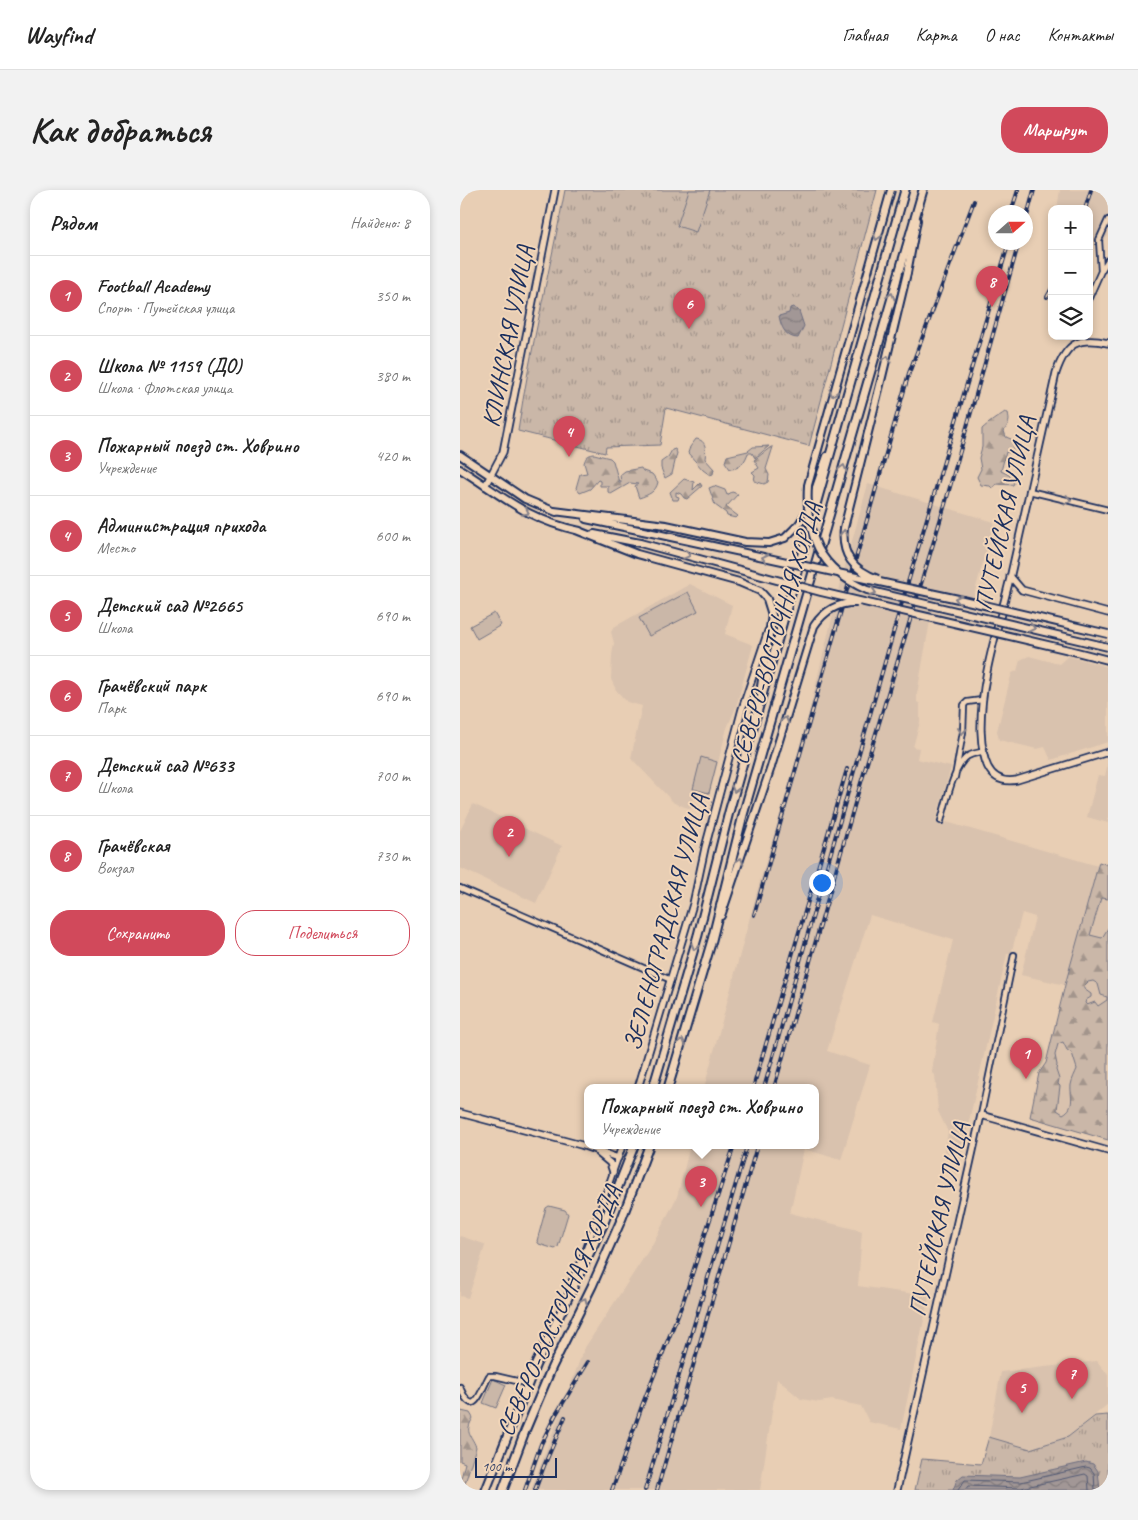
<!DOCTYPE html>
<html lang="ru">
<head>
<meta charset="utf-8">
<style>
  body { margin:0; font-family:Caveat,sans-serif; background:#f2f2f2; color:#222 }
  .controls { position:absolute; right:15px; top:15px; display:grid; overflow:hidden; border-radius:10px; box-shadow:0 2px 8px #0003 }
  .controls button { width:45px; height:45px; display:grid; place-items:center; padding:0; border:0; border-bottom:1px solid #e0e0e0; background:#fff; color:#222; font:25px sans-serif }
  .compass { position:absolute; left:528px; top:15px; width:45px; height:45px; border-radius:50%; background:#fff; box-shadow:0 2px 8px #0003; rotate:69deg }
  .scale { position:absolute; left:15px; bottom:12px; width:82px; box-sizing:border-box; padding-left:5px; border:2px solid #1b2f5e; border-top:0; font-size:14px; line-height:18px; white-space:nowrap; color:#1b2f5e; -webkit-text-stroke:4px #f1d5b8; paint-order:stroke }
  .you { position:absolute; left:361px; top:692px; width:18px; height:18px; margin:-12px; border:4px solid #fff; border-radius:50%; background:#1a73e8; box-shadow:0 0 0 8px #1a73e833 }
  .badge { display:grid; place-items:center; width:32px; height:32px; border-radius:50%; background:#d1495b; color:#fff; font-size:16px; font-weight:700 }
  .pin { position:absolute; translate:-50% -41px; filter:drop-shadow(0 1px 2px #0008) }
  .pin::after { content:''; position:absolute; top:26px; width:18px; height:15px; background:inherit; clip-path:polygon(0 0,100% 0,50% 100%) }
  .popup { position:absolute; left:124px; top:894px; width:235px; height:65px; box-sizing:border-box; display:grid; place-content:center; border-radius:10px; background:#fff; filter:drop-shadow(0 1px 4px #0005); font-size:16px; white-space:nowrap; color:#767676 }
  .popup b { font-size:19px; color:#222 }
  .popup::after { content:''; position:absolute; left:50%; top:100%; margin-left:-10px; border:10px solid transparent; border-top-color:#fff }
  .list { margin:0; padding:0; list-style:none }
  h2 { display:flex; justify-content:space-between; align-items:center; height:65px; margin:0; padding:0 20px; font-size:21px }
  h2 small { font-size:16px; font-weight:400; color:#767676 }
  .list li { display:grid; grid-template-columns:32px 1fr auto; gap:15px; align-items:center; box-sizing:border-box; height:80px; padding:0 20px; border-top:1px solid #e0e0e0 }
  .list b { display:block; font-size:19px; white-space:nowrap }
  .list p { margin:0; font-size:16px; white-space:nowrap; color:#767676 }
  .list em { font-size:16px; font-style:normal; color:#767676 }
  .actions { display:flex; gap:10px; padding:15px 20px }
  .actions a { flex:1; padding:11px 0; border:1px solid #d1495b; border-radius:20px; text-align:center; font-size:18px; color:#d1495b }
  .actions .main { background:#d1495b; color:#fff }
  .icon { flex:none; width:28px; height:28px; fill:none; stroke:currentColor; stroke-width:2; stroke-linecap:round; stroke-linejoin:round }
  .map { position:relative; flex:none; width:648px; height:1300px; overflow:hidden; border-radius:20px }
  header { display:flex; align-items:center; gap:30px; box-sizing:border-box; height:70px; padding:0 25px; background:#fff; border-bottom:1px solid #e0e0e0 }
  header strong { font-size:24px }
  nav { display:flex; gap:28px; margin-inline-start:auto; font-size:18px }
  .intro { display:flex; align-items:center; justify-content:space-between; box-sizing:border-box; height:120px; padding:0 30px }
  h1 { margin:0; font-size:35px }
  .button { padding:12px 22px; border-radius:20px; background:#d1495b; color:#fff; font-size:18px; font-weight:700 }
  main { display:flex; gap:30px; padding:0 30px }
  aside { flex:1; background:#fff; border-radius:20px; box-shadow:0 2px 8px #0003 }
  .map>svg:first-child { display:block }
  .built { fill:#d9c2ae }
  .forest { fill:url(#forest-firs); stroke:#727383; fill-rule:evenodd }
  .park { fill:url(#park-tufts); stroke:#727383 }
  .pitch { fill:#cab7a8; stroke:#727383 }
  .water { fill:url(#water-waves); stroke:#6c6d80 }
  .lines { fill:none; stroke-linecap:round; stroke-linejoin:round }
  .shore { stroke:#515974; stroke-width:1 }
  .minor-casing { stroke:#1b2f5e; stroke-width:8 }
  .tertiary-casing { stroke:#1b2f5e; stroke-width:9 }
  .secondary-casing { stroke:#1b2f5e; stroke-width:10 }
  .primary-casing { stroke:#1b2f5e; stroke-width:11 }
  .minor { stroke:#f1d5b8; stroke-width:4.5 }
  .tertiary { stroke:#f1d5b8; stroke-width:5.5 }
  .secondary { stroke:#f1d5b8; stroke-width:6 }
  .primary { stroke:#f1d5b8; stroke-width:7 }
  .rail-casing { stroke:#1b2f5e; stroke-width:4 }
  .rail { stroke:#f1d5b8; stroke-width:2; stroke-dasharray:5.5; stroke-linecap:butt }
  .secondary-bridge-casing { stroke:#1b2f5e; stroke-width:10; stroke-linecap:butt }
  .secondary-bridge { stroke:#f1d5b8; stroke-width:6 }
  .oneway { stroke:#86828b }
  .labels { text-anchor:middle; stroke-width:4; stroke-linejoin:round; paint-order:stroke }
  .street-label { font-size:25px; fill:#1b2f5e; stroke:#f1d5b8 }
</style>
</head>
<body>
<header>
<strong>Wayfind</strong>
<nav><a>Главная</a><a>Карта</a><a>О нас</a><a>Контакты</a></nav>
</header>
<div class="intro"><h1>Как добраться</h1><a class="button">Маршрут</a></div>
<main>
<aside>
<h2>Рядом<small>Найдено: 8</small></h2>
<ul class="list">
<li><span class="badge">1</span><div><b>Football Academy</b><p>Спорт · Путейская улица</p></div><em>350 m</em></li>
<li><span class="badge">2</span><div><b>Школа № 1159 (ДО)</b><p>Школа · Флотская улица</p></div><em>380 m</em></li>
<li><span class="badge">3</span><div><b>Пожарный поезд ст. Ховрино</b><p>Учреждение</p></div><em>420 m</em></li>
<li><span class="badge">4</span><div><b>Администрация прихода</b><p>Место</p></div><em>600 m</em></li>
<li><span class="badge">5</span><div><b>Детский сад №2665</b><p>Школа</p></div><em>690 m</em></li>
<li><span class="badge">6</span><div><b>Грачёвский парк</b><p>Парк</p></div><em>690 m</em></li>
<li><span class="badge">7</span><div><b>Детский сад №633</b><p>Школа</p></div><em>700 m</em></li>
<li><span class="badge">8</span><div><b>Грачёвская</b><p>Вокзал</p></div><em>730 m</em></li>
</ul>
<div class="actions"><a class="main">Сохранить</a><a>Поделиться</a></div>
</aside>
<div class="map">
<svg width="648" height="1300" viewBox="0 0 648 1300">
  <defs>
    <pattern id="forest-firs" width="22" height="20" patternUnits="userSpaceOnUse" patternTransform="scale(1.25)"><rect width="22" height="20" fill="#cab7a8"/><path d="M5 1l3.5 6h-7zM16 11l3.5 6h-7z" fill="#a3958c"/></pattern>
    <pattern id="park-tufts" width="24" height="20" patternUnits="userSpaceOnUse" patternTransform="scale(1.25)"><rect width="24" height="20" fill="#cab7a8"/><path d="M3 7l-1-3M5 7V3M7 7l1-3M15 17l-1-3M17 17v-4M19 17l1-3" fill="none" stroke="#a3958c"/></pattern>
    <pattern id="water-waves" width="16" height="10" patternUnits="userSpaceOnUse" patternTransform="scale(1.25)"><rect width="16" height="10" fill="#a29796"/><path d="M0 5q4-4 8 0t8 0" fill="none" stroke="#837c7e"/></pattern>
  </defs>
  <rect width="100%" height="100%" fill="#e8ceb4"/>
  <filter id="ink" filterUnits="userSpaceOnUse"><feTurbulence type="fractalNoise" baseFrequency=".02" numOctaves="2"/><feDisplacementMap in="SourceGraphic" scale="10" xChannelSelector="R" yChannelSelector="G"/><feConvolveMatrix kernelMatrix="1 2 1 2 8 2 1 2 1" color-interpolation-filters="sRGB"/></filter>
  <g filter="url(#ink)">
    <path class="built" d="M600 0H648V46L644 50 629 52V19H597Z
      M408 294 534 332 512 412 475 403 457 504V512L460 514V532L453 557 459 558 457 569 491 577 476 629 638 676 639 672 648 675V950L570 927 579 883 586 873 605 795 561 785 575 727 562 723 551 764H547L497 984 492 983 487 977 485 960 488 942 478 921 475 885 472 882 479 834 473 832 493 750 410 725 367 861 410 875 381 970 344 959 330 1023 402 1041 398 1096 469 1106 441 1239 409 1232 401 1216 372 1210 359 1212 341 1209 317 1189 300 1300H71L124 1159 192 1055 217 1007 230 956H355V898H244L297 701 340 558 385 376Z
      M230 394 272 415 265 444 293 455 276 517 267 538 249 607 235 603 231 619 214 613 171 568 182 516 167 512 156 500 151 489 152 465 154 453 151 442 154 437Z
      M569 466 599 474 608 466 648 477V552L591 570 585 557 577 559 539 550 537 541 551 486 552 483 557 481 560 470Z
      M648 573V633L627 627 638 585 645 586Z
      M13 614 102 656 76 713 0 678V641Z
      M0 1046 24 1054 25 1056 8 1108 0 1106Z
      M637 1171 648 1185V1214L608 1247 570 1259 529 1247 541 1182Z"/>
    <path class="forest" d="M545 222 548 223C550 231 549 234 544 241L546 247 551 249 555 253 562 257V260L559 265 546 262 541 281 549 285 554 293 553 295 537 294 532 298 530 296 521 295 517 287 521 279 519 268 522 257V239C527 234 539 226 545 222Z
      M236 249C247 250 246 261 245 269L254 279 253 284 250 285 243 280 228 263 230 257Z
      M309 256 295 268 292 263H288C285 271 281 279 270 279L265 272 267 266 288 261 293 257Z
      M311 257H313L306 279 309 285 308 292 304 294 294 291 295 285 292 282 299 278 294 270Z
      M215 259 217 263 212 284 205 288 201 278V272L208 267 212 260Z
      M134 264 150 268 153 271 159 292H161L160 285 165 281 181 278 183 281 192 284 198 292C196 302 188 305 179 308L175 296 178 294 170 293 151 304 148 302V296H140V291L138 290 130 299 120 303 116 298 120 284 127 283 124 273C126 267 127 265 134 264Z
      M224 289 234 292 233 300 240 293 242 296 227 309 224 308 221 304 216 302V306L219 307 218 310H213L210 302Z
      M254 296 265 300 267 305 272 302 278 304 266 317 278 326 276 328 267 326 266 323 255 315 249 298Z
      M639 672 648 675V709L641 708 630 745 642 748 648 738V950L570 927 579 883 586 873 605 795ZM633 791 638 794 641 805 647 807V810L638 816 635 812 627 815 625 813 626 810 631 807V804L624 799V796L628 792ZM603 852 607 860 612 863 617 879C615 884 612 889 611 895 610 906 616 917 603 924L597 920 600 896 598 894 599 889 596 880 597 875 595 865 598 854Z
      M1 1221 10 1223 13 1228C4 1243 11 1244 16 1257L3 1300H0V1292L5 1273 0 1271V1223Z"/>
    <path class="park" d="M105 0H417L349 256 206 218 200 255 146 257 145 263 58 241C70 160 90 80 105 0Z
      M648 1225V1300H455L462 1269 521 1274 529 1247 570 1259 608 1247 635 1226Z"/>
    <path class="pitch" d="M229 0H250L236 42 217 36Z
      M228 402 238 421 189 446 179 428Z
      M34 423 41 435 17 449 10 436Z
      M241 567 257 572 249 603 233 599Z
      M89 1016 105 1020 108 1024 98 1057 95 1059 79 1054 77 1051 86 1018Z
      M33 1189 46 1195 36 1218 23 1213Z"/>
    <path class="water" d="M333 117 339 121 344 136 338 148C326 148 321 137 319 126L329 123 330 118Z
      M626 1272 633 1274 638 1281 640 1300H493L497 1290 503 1285 560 1287Z"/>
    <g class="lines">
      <path class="shore" d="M498 1300 505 1290 561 1292 626 1277 630 1278 634 1283 635 1300
        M505 1300 508 1296 561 1298 625 1284 628 1286 629 1300"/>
      <defs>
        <path id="minor" d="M641 81 639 50 648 30
          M629 108 641 81 648 70
          M569 301 648 320
          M495 587 503 542 504 515 507 512 522 510
          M481 631C486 614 493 576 508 566 513 563 519 563 524 561
          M0 698 211 790
          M521 925 554 765
          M109 1097 126 1059 158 968
          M0 1197C14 1232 21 1200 29 1186H35L61 1192 67 1188 70 1181"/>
        <path id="tertiary" d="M648 153C617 146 606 154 596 183 581 250 566 318 551 384 539 436 520 488 521 541 522 565 526 596 557 590L648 562
          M25 296 43 262 95 0
          M550 386 562 400 648 423
          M178 898 233 714 245 658 282 519 308 441
          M0 923 121 955 158 968 162 956
          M138 963 150 973 153 982
          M437 1300 521 925 648 961"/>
        <path id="secondary" d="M447 83 457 30
          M0 265 65 309 96 322
          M0 279C43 306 67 330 120 341
          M94 321 206 335 285 352 309 353 325 348 339 334 348 320 367 266
          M126 329 183 341
          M116 340 177 364 279 392 300 401 307 409 312 425 300 503
          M134 344 180 353
          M609 460 648 470
          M261 726 311 577"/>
        <path id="primary" d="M193 898 238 745 269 622 445 0
          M208 898 252 750 283 625 463 0
          M26 1300 76 1174 143 1035 174 956
          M43 1300 65 1241 92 1177 132 1096 162 1028 189 956"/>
      </defs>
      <use href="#minor" class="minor-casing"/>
      <use href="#tertiary" class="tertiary-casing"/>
      <use href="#secondary" class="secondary-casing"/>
      <use href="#primary" class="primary-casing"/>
      <use href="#minor" class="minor"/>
      <use href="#tertiary" class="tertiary"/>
      <use href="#secondary" class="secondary"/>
      <use href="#primary" class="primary"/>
      <defs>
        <path id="rail" d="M625 19 631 0
          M551 22 558 0
          M566 30 574 0
          M587 107 592 98
          M294 725 449 183 514 11
          M293 898 387 579
          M304 898 438 426 549 52
          M314 898 397 606 486 311 559 52
          M65 1300 81 1254 95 1226 128 1172
          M75 1300 84 1276 105 1227
          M152 1300 183 1213 223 1112 274 956
          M185 1300 287 956
          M197 1300 297 956"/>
      </defs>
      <use href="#rail" class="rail-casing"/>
      <use href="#rail" class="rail"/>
      <defs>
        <path id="secondary-bridge" d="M431 0 348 295C345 345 359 379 407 400L648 457
          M183 341 503 410 648 444
          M180 353 361 402 609 460
          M418 389C393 380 381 365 384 338L422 187 447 83
          M311 577 354 436C364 421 379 412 397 413"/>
      </defs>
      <use href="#secondary-bridge" class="secondary-bridge-casing"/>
      <use href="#secondary-bridge" class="secondary-bridge"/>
    </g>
    <defs><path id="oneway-chevron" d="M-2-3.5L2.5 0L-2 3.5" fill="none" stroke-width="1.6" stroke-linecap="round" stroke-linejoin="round" transform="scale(1.25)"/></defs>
    <g class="oneway">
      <use href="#oneway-chevron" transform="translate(417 47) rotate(106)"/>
      <use href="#oneway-chevron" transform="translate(431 106) rotate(-74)"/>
      <use href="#oneway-chevron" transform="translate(427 169) rotate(-76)"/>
      <use href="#oneway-chevron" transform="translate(373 203) rotate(106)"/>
      <use href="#oneway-chevron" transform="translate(383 278) rotate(-74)"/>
      <use href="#oneway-chevron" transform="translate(608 310) rotate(14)"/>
      <use href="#oneway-chevron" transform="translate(66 322) rotate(27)"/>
      <use href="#oneway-chevron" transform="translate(384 343) rotate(-87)"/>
      <use href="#oneway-chevron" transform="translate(227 365) rotate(15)"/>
      <use href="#oneway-chevron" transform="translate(305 368) rotate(-168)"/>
      <use href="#oneway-chevron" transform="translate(413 402) rotate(18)"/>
      <use href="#oneway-chevron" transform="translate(498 409) rotate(-168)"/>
      <use href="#oneway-chevron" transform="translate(572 438) rotate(13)"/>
      <use href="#oneway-chevron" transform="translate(325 530) rotate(-74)"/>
      <use href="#oneway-chevron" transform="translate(502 541) rotate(96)"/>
      <use href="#oneway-chevron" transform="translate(275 599) rotate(107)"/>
      <use href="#oneway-chevron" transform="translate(280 671) rotate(-71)"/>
      <use href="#oneway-chevron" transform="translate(235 757) rotate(106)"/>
      <use href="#oneway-chevron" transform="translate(222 852) rotate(-74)"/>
      <use href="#oneway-chevron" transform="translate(124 1111) rotate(-64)"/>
    </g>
  </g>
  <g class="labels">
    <g class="street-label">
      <text transform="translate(47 146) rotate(-79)" y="9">КЛИНСКАЯ УЛИЦА</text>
      <text transform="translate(544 323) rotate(-77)" y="9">ПУТЕЙСКАЯ УЛИЦА</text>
      <text transform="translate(315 443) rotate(-74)" y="9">СЕВЕРО-ВОСТОЧНАЯ ХОРДА</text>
      <text transform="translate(205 732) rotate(-75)" y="9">ЗЕЛЕНОГРАДСКАЯ УЛИЦА</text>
      <text transform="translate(478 1029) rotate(-77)" y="9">ПУТЕЙСКАЯ УЛИЦА</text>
      <text transform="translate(98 1120) rotate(-66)" y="9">СЕВЕРО-ВОСТОЧНАЯ ХОРДА</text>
    </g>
  </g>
</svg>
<div class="controls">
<button>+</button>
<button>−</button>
<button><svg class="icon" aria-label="layers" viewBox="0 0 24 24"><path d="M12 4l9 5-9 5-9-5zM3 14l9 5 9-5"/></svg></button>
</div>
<svg class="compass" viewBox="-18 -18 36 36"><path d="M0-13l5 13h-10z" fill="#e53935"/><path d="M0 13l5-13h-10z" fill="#767676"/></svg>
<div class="scale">100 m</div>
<div class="you"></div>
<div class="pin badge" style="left:566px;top:889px">1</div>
<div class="pin badge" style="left:49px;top:667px">2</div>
<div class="pin badge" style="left:241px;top:1017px">3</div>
<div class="popup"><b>Пожарный поезд ст. Ховрино</b>Учреждение</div>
<div class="pin badge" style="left:109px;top:267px">4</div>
<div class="pin badge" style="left:562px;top:1223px">5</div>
<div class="pin badge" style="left:229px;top:139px">6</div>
<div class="pin badge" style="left:612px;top:1209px">7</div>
<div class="pin badge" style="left:532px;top:117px">8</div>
</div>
</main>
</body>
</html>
